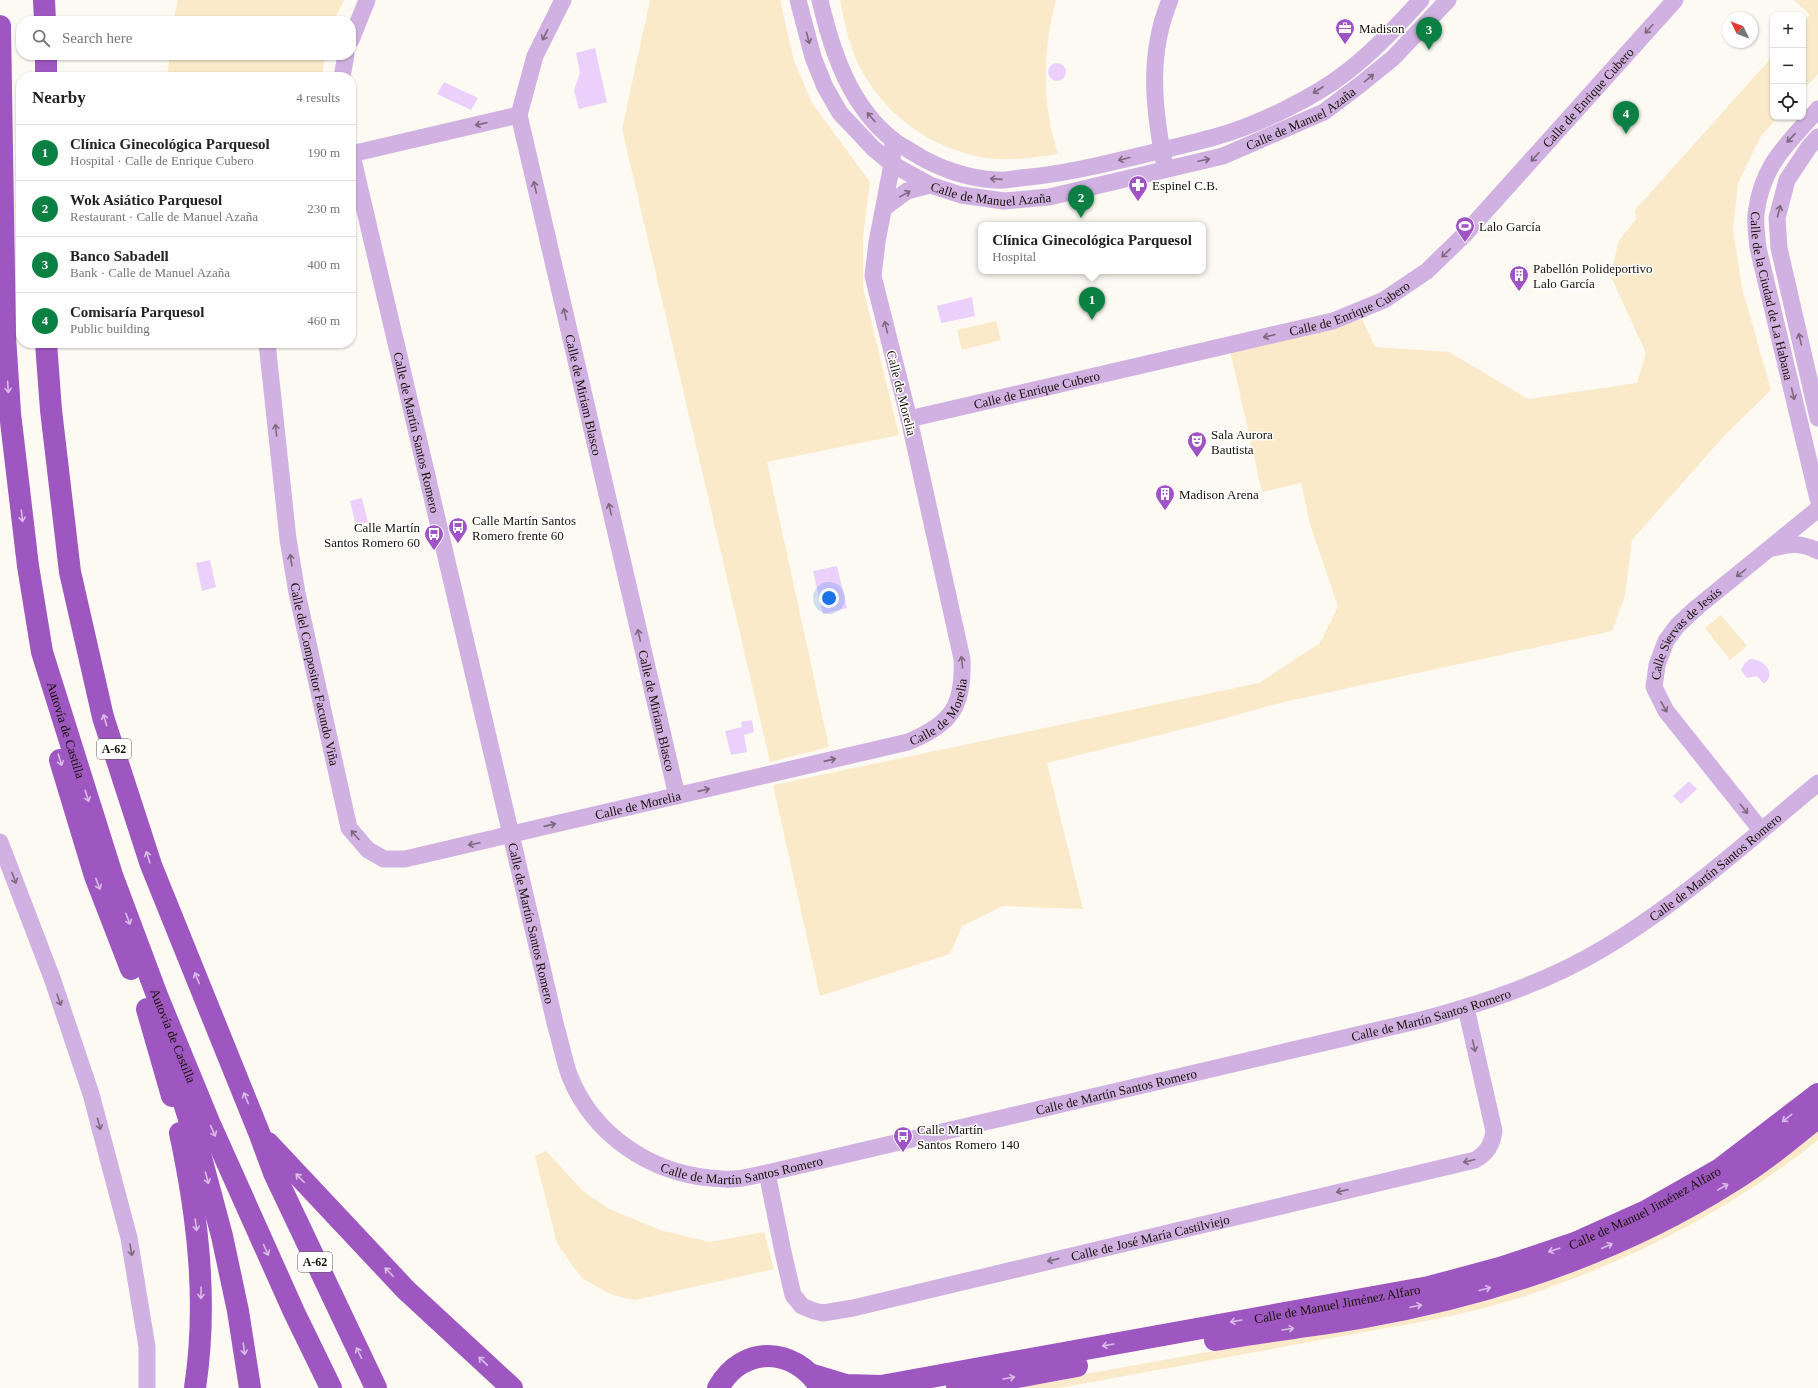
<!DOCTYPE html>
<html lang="en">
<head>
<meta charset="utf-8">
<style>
  body { margin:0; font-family:"Times New Roman",serif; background:#f2f2f2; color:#222 }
  .controls { position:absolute; right:12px; top:12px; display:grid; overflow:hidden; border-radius:8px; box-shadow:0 1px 3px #0004 }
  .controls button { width:36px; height:36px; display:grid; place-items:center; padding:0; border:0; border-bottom:1px solid #e0e0e0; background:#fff; color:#222; font:20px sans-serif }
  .compass { position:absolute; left:1722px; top:12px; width:36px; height:36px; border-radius:50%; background:#fff; box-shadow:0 1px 3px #0004; rotate:313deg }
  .you { position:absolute; left:829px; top:598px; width:14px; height:14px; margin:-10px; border:3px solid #fff; border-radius:50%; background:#1a73e8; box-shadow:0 0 0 6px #1a73e833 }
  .badge { display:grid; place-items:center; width:26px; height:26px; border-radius:50%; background:#0b8043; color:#fff; font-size:13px; font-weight:700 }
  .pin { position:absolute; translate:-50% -33px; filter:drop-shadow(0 1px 2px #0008) }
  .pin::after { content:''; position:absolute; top:21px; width:14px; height:12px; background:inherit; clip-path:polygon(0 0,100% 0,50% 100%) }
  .popup { position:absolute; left:978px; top:222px; width:228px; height:52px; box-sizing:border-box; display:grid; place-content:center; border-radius:8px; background:#fff; filter:drop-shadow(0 1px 3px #0005); font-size:13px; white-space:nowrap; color:#767676 }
  .popup b { font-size:15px; color:#222 }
  .popup::after { content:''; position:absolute; left:50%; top:100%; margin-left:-8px; border:8px solid transparent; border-top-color:#fff }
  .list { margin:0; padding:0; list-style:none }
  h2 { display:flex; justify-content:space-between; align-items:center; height:52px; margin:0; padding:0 16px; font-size:17px }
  h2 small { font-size:13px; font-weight:400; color:#767676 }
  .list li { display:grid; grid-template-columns:26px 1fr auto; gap:12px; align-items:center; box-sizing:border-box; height:56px; padding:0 16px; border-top:1px solid #e0e0e0 }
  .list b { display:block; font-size:15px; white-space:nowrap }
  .list p { margin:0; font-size:13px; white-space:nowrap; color:#767676 }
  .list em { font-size:13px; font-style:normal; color:#767676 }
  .icon { flex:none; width:22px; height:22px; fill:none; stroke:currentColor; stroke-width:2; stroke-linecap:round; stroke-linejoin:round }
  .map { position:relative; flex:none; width:1818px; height:1388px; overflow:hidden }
  .search { position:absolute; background:#fff; box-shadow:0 1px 3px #0004; left:16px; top:16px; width:340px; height:44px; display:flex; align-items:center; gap:10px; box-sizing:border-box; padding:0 14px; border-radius:16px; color:#767676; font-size:15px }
  .panel { position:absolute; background:#fff; box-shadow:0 1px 3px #0004; left:16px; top:72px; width:340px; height:276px; border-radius:16px }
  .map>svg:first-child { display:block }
  .green { fill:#fbeac9 }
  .water { fill:#ebd0fb }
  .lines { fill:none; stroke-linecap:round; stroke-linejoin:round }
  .minor { stroke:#d1b1e2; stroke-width:17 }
  .highway { stroke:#9e57c0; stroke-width:22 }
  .oneway { stroke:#7d697f }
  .oneway2 { stroke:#d8bce6 }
  .labels { text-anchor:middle; stroke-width:3; stroke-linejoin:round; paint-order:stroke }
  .shield { fill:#fff; stroke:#5c5850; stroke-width:1 }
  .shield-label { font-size:12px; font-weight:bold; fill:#161005 }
  .poi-label { font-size:13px; fill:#161005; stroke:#fff; text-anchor:start }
  .street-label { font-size:13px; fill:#161005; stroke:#fff }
</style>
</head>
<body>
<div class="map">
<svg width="1818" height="1388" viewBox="0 0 1818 1388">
  <rect width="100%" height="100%" fill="#fdfaf3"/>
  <path class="green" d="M178 0H344L334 21H173Z
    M650 0H780L794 61 812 103 870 182 863 238V288L899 435 767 462 829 747 770 762 622 129Z
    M840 0H1056C1045 40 1042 87 1051 126H1050L1058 154C1034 158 1010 161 985 158 979 157 972 155 965 153 916 139 877 105 856 59 848 40 844 20 840 0Z
    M1794 0H1818V74L1803 90V23L1810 15Z
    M170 55H325L322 77H167Z
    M1773 56V117H1778L1761 136 1738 183 1733 229 1742 288 1771 390 1724 436 1632 540 1625 595 1612 631 1279 703 1223 719 1047 763 1083 909 1003 906 962 926 950 954 820 996 773 785 1259 683 1320 643 1338 607 1310 524 1301 483 1262 492 1229 346 1362 319 1375 347 1449 352 1528 399 1637 383 1646 353 1611 277 1618 242 1636 219 1635 210Z
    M996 321 1001 340 962 350 957 330Z
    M1721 615 1747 646 1730 660 1705 628Z
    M1818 1128V1140C1731 1210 1630 1261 1525 1296 1462 1317 1396 1326 1331 1338 1240 1355 1150 1371 1059 1388H1007L1352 1326Z
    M546 1151 583 1191 609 1209 663 1231 710 1242 764 1232 774 1269 635 1300 612 1295 583 1279 574 1268 557 1243 535 1156Z"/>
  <path class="water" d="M595 48 607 102 579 109 574 91 580 72 576 53Z
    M1048 72a9 9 0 1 1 18 0a9 9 0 1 1-18 0Z
    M444 82 478 98 471 110 437 94Z
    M972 297 975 316 941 323 937 306Z
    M362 498 368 522 356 526 350 501Z
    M210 560 216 587 202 591 196 563Z
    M837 566 847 608 823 614 813 571Z
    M1750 659C1762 659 1777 671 1765 683H1763L1757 676 1747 678 1741 670 1745 663Z
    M752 720 754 732 744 735 747 752 731 755 725 731 742 727 741 722Z
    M1689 781 1697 789 1681 804 1673 796Z"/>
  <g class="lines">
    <g class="minor">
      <path id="s1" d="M563 0 535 56 519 115 677 796"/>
      <path id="s2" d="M798 0 813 57 825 87 840 113 873 148 892 164 930 185 961 195 1004 201 1049 197 1223 156 1324 112 1361 84 1393 58 1448 0"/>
      <path d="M820 0C832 52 850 106 893 140 899 145 906 148 912 152 937 168 968 179 997 180 1004 181 1012 179 1020 178 1058 175 1096 166 1134 157 1162 150 1190 144 1218 136 1259 124 1314 98 1348 71 1375 50 1398 25 1421 0"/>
      <path d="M351 40 367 0"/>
      <path d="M342 77 346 55"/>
      <path id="s3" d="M1818 109C1787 145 1762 164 1756 214 1755 225 1757 237 1758 248L1818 499"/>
      <path d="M1818 137 1809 147 1787 180 1777 218 1779 248 1818 418"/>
      <path id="s4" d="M351 151 556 1027C561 1043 564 1061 570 1077 594 1135 649 1172 710 1178 717 1178 725 1180 732 1179 743 1179 756 1175 767 1173L1421 1020C1484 1003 1548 982 1604 948 1681 902 1749 840 1818 783"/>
      <path d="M351 154 519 115"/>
      <path d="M1164 161C1153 106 1148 52 1170 0"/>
      <path d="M884 208 907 191 930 185"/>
      <path id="s5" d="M267 343 288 539 297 593 349 828 368 850 384 859H405L908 742C951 724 964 707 962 659L909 419 873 276 877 242 892 164 893 140"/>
      <path id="s6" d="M909 419 1333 321 1384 300 1427 271 1464 235 1675 0"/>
      <path d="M1774 548C1790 543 1802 543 1818 551"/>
      <path id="s7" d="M1761 830 1666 711 1654 687 1657 665 1666 641 1677 626 1695 609 1818 509"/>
      <path d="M0 842 52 978 91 1094 129 1238 147 1347V1388"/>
      <path id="s8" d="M767 1173 783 1252 793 1295 802 1306 814 1311 823 1313 853 1308 1475 1160C1487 1153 1492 1145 1494 1131L1466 1008"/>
    </g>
    <g class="highway">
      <path d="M44 0 45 21"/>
      <path id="s9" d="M0 26 5 336 10 413 28 566 42 652 112 875 158 998 209 1122 294 1312 331 1388"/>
      <path d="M46 55V77"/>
      <path d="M46 343 51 410 70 572 103 717 151 865 260 1135 274 1173 376 1388"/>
      <path d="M60 760 95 876 131 969"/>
      <path d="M147 1009 172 1096"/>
      <path d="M176 1077 202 1161 222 1236 238 1311 250 1388"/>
      <path d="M180 1133C198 1217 208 1303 195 1388"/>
      <path d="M268 1143 406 1290 512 1388"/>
      <path d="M1215 1340C1265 1331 1315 1326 1365 1317 1494 1294 1620 1252 1731 1182 1762 1163 1790 1140 1818 1117"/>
      <path id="s10" d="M813 1375 846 1385 881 1386 1429 1287 1500 1268 1575 1243 1646 1211 1720 1169 1818 1094"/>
      <path d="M718 1388C743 1344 794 1347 820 1387"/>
      <path d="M957 1388 1077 1366"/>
    </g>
  </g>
  <defs><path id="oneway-shaft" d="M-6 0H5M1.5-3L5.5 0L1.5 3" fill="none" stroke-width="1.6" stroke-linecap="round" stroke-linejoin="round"/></defs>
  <g class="oneway">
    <use href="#oneway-shaft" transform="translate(1649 29) rotate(132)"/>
    <use href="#oneway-shaft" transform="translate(545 35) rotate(117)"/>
    <use href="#oneway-shaft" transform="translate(808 38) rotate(75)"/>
    <use href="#oneway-shaft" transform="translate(1369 78) rotate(-40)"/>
    <use href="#oneway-shaft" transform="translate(1318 90) rotate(147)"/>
    <use href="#oneway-shaft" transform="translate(871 117) rotate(-130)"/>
    <use href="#oneway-shaft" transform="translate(481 124) rotate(167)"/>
    <use href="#oneway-shaft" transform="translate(1791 138) rotate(133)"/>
    <use href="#oneway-shaft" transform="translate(1535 157) rotate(132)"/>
    <use href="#oneway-shaft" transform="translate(1124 159) rotate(166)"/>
    <use href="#oneway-shaft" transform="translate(1204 160) rotate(-12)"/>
    <use href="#oneway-shaft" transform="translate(996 179) rotate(-176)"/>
    <use href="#oneway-shaft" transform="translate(535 187) rotate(-103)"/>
    <use href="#oneway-shaft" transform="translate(905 194) rotate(-29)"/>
    <use href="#oneway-shaft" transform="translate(1779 211) rotate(-75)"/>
    <use href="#oneway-shaft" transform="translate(1446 253) rotate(136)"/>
    <use href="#oneway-shaft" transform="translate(565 314) rotate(-103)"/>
    <use href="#oneway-shaft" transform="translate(886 327) rotate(-104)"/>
    <use href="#oneway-shaft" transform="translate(1269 336) rotate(167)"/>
    <use href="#oneway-shaft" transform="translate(1800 339) rotate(-103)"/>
    <use href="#oneway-shaft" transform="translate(1793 394) rotate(77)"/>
    <use href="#oneway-shaft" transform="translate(276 430) rotate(-96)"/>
    <use href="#oneway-shaft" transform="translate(610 509) rotate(-103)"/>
    <use href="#oneway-shaft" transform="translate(291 560) rotate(-99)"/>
    <use href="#oneway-shaft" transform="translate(1741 573) rotate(142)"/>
    <use href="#oneway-shaft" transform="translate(639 635) rotate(-103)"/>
    <use href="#oneway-shaft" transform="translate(962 662) rotate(-96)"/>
    <use href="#oneway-shaft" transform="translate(1664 707) rotate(61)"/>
    <use href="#oneway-shaft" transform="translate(830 760) rotate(-13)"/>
    <use href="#oneway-shaft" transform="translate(704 790) rotate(-13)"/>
    <use href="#oneway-shaft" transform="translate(1744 809) rotate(51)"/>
    <use href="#oneway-shaft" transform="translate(550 825) rotate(-13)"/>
    <use href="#oneway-shaft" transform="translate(355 835) rotate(-131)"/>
    <use href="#oneway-shaft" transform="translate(474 844) rotate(168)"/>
    <use href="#oneway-shaft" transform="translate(14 878) rotate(69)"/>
    <use href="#oneway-shaft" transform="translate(59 1000) rotate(71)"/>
    <use href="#oneway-shaft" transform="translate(1474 1046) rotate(77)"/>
    <use href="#oneway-shaft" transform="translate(99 1124) rotate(75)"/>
    <use href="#oneway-shaft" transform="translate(1469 1161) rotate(166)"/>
    <use href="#oneway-shaft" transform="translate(1342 1191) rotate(167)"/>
    <use href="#oneway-shaft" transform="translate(131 1250) rotate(80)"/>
    <use href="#oneway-shaft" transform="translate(1053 1260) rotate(167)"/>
  </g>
  <g class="oneway2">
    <use href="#oneway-shaft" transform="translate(8 387) rotate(86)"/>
    <use href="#oneway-shaft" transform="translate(22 516) rotate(83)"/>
    <use href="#oneway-shaft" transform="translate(105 720) rotate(-106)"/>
    <use href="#oneway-shaft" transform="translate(60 760) rotate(73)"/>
    <use href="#oneway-shaft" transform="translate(87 796) rotate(72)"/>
    <use href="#oneway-shaft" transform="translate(148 857) rotate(-108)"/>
    <use href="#oneway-shaft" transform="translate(98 884) rotate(69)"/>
    <use href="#oneway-shaft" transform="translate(128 919) rotate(69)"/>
    <use href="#oneway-shaft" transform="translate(197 978) rotate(-112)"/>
    <use href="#oneway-shaft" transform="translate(246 1098) rotate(-112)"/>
    <use href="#oneway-shaft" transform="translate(1787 1118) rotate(142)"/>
    <use href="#oneway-shaft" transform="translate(213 1131) rotate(66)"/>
    <use href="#oneway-shaft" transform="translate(207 1178) rotate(75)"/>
    <use href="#oneway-shaft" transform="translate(300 1178) rotate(-134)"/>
    <use href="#oneway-shaft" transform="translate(1723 1187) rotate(-30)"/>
    <use href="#oneway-shaft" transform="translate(196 1225) rotate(82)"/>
    <use href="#oneway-shaft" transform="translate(1607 1246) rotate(-24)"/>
    <use href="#oneway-shaft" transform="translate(266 1250) rotate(66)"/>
    <use href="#oneway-shaft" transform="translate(1554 1250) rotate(162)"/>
    <use href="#oneway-shaft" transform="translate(389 1272) rotate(-134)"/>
    <use href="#oneway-shaft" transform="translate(1485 1289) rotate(-15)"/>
    <use href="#oneway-shaft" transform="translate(201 1293) rotate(91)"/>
    <use href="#oneway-shaft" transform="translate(1416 1306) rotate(-12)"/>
    <use href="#oneway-shaft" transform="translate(1236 1321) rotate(170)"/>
    <use href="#oneway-shaft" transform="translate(1288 1329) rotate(-9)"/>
    <use href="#oneway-shaft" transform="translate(1108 1345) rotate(170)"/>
    <use href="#oneway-shaft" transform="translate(244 1349) rotate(82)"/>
    <use href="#oneway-shaft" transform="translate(359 1353) rotate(-116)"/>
    <use href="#oneway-shaft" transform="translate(483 1361) rotate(-137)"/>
    <use href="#oneway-shaft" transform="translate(1009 1378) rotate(-10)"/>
  </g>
  <defs>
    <symbol id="office-pin" viewBox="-11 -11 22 30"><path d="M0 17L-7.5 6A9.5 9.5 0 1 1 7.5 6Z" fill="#a053c5" stroke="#fff"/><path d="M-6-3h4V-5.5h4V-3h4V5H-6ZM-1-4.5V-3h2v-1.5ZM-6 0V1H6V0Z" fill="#fff"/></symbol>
    <symbol id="pharmacy-pin" viewBox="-11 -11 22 30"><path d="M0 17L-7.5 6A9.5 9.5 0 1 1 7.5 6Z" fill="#a053c5" stroke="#fff"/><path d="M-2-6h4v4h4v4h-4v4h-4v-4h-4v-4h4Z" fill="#fff"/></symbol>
    <symbol id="stadium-pin" viewBox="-11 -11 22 30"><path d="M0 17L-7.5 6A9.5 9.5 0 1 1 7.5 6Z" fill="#a053c5" stroke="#fff"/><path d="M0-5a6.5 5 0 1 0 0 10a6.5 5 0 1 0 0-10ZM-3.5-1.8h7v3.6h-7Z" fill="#fff"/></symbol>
    <symbol id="building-pin" viewBox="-11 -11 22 30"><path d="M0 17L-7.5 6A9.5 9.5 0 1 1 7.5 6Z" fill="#a053c5" stroke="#fff"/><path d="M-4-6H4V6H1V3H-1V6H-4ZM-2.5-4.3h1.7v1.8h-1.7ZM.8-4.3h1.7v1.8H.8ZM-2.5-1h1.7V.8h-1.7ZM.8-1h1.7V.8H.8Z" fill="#fff"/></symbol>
    <symbol id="theatre-pin" viewBox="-11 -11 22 30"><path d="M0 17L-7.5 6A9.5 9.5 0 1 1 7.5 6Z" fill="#a053c5" stroke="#fff"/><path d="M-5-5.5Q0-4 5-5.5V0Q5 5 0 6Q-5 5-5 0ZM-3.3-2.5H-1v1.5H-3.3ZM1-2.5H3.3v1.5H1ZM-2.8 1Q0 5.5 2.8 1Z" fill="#fff"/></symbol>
    <symbol id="bus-pin" viewBox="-11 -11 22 30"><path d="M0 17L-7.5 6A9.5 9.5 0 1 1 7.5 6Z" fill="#a053c5" stroke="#fff"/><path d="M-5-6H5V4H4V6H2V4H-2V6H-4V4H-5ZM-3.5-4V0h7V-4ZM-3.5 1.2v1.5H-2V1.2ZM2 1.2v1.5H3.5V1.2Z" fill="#fff"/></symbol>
  </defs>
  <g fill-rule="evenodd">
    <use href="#office-pin" x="1334" y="17" width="22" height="30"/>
    <use href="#pharmacy-pin" x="1127" y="174" width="22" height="30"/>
    <use href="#stadium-pin" x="1454" y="215" width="22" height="30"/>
    <use href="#building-pin" x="1508" y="264" width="22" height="30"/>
    <use href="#theatre-pin" x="1186" y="430" width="22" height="30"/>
    <use href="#building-pin" x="1154" y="483" width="22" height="30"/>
    <use href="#bus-pin" x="447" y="516" width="22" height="30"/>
    <use href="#bus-pin" x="423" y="523" width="22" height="30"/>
    <use href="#bus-pin" x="892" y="1125" width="22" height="30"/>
  </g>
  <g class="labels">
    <g class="shield">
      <rect x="97" y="739" width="34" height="20" rx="3"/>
      <rect x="298" y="1252" width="34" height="20" rx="3"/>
    </g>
    <g class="shield-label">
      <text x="114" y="753">A-62</text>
      <text x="315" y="1266">A-62</text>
    </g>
    <g class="poi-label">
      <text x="1359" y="33">Madison</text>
      <text x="1152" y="190">Espinel C.B.</text>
      <text x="1479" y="231">Lalo García</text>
      <text x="1533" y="273">Pabellón Polideportivo<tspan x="1533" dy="15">Lalo García</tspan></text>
      <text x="1211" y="439">Sala Aurora<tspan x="1211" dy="15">Bautista</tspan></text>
      <text x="1179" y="499">Madison Arena</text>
      <text x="472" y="525">Calle Martín Santos<tspan x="472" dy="15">Romero frente 60</tspan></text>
      <text x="420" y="532" text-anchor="end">Calle Martín<tspan x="420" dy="15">Santos Romero 60</tspan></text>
      <text x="917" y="1134">Calle Martín<tspan x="917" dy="15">Santos Romero 140</tspan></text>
    </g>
    <g class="street-label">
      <text dy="5" stroke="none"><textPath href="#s6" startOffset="779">Calle de Enrique Cubero</textPath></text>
      <text dy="5" stroke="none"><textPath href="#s2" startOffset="624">Calle de Manuel Azaña</textPath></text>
      <text dy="5" stroke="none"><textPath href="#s2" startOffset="300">Calle de Manuel Azaña</textPath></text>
      <text dy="5" stroke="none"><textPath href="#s3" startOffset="208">Calle de la Ciudad de La Habana</textPath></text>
      <text dy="5" stroke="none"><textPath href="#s6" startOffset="455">Calle de Enrique Cubero</textPath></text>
      <text dy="5" stroke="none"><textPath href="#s6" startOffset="131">Calle de Enrique Cubero</textPath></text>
      <text transform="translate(902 393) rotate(76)" y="5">Calle de Morelia</text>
      <text dy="5" stroke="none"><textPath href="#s1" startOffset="411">Calle de Miriam Blasco</textPath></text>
      <text dy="5" stroke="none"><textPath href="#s4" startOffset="289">Calle de Martín Santos Romero</textPath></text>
      <text dy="5" stroke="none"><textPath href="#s7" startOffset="244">Calle Siervas de Jesús</textPath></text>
      <text dy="5" stroke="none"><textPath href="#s5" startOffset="335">Calle del Compositor Facundo Viña</textPath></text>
      <text dy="5" stroke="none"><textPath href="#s5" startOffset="1123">Calle de Morelia</textPath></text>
      <text dy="5" stroke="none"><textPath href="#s1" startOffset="735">Calle de Miriam Blasco</textPath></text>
      <text dy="5" stroke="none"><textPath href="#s9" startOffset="710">Autovía de Castilla</textPath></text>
      <text dy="5" stroke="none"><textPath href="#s5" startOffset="800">Calle de Morelia</textPath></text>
      <text dy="5" stroke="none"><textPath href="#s4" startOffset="2197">Calle de Martín Santos Romero</textPath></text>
      <text dy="5" stroke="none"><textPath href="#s4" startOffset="793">Calle de Martín Santos Romero</textPath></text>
      <text dy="5" stroke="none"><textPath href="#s4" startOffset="1873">Calle de Martín Santos Romero</textPath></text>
      <text dy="5" stroke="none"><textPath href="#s9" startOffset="1034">Autovía de Castilla</textPath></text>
      <text dy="5" stroke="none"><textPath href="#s4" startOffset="1549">Calle de Martín Santos Romero</textPath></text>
      <text dy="5" stroke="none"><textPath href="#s4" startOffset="1165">Calle de Martín Santos Romero</textPath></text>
      <text dy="5" stroke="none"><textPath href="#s10" startOffset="857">Calle de Manuel Jiménez Alfaro</textPath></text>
      <text dy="5" stroke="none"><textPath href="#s8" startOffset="497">Calle de José María Castilviejo</textPath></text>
      <text dy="5" stroke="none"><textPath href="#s10" startOffset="533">Calle de Manuel Jiménez Alfaro</textPath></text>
    </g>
  </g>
</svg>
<div class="controls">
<button>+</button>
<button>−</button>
<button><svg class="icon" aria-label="locate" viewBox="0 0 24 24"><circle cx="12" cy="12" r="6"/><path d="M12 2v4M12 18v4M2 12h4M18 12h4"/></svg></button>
</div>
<svg class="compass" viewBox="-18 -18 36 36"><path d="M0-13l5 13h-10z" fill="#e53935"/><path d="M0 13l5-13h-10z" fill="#767676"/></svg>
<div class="you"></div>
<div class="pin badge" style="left:1092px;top:320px">1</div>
<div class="popup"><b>Clínica Ginecológica Parquesol</b>Hospital</div>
<div class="pin badge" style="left:1081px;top:218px">2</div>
<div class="pin badge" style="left:1429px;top:50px">3</div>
<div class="pin badge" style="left:1626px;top:134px">4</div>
<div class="search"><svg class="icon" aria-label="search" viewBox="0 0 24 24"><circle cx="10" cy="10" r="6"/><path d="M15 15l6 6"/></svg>Search here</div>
<section class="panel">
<h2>Nearby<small>4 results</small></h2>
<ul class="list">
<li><span class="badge">1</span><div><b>Clínica Ginecológica Parquesol</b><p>Hospital · Calle de Enrique Cubero</p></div><em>190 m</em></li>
<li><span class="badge">2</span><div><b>Wok Asiático Parquesol</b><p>Restaurant · Calle de Manuel Azaña</p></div><em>230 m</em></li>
<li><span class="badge">3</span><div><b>Banco Sabadell</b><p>Bank · Calle de Manuel Azaña</p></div><em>400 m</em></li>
<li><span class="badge">4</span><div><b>Comisaría Parquesol</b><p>Public building</p></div><em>460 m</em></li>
</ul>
</section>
</div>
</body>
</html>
